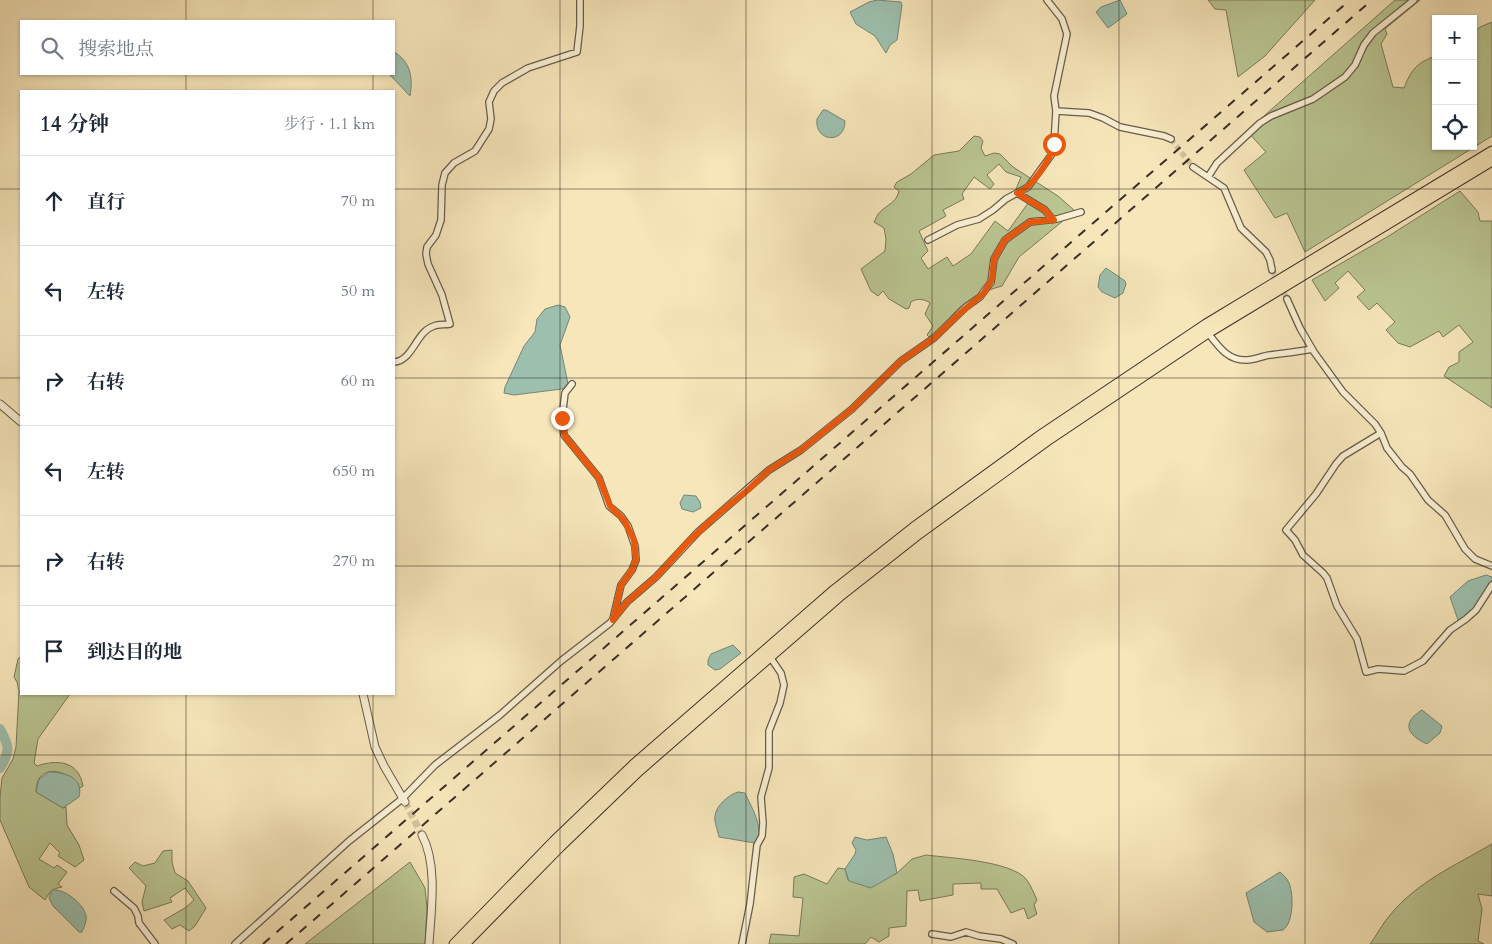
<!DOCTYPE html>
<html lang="zh">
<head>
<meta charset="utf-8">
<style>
  body { margin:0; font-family:Cardo,"Noto Serif SC",serif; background:#f6f6f7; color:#1f2937 }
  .controls { position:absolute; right:15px; top:15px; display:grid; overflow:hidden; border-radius:0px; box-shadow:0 1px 4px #0004 }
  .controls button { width:45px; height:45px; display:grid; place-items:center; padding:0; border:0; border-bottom:1px solid #e0e1e3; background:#fff; color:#1f2937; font:25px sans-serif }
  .stop { position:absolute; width:15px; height:15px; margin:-11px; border:4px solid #ea580c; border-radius:50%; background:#fff }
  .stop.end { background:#ea580c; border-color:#fff; box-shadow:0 1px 5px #0008 }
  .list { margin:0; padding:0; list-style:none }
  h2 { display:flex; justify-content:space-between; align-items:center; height:65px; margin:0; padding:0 20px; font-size:21px }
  h2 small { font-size:16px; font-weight:400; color:#747a83 }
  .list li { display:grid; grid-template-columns:32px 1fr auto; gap:15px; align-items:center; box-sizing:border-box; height:90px; padding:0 20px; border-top:1px solid #e0e1e3 }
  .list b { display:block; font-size:19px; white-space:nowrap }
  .list em { font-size:16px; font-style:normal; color:#747a83 }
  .icon { flex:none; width:28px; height:28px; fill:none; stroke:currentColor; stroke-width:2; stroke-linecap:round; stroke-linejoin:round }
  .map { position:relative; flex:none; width:1492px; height:944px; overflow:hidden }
  .search { position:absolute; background:#fff; box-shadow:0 1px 4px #0004; left:20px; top:20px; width:375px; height:55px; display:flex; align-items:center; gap:12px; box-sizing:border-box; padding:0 18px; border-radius:0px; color:#747a83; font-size:19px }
  .panel { position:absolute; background:#fff; box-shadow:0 1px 4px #0004; left:20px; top:90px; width:375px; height:605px; border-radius:0px }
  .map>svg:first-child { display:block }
  .green { fill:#bac692; stroke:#7a7a5c; fill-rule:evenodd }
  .water { fill:#9dc0ae; stroke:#758678 }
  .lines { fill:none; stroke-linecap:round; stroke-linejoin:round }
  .river { stroke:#9dc0ae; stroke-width:10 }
  .minor-tunnel { stroke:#d0c19c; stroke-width:5.5; stroke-dasharray:5.5 3; stroke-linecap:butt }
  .tertiary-tunnel { stroke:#d0c19c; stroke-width:7; stroke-dasharray:7 3.5; stroke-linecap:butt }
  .minor-casing { stroke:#685c4b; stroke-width:8 }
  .tertiary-casing { stroke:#685c4b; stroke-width:9 }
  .primary-casing { stroke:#392e26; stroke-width:11 }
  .minor { stroke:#f9efd2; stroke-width:5.5 }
  .tertiary { stroke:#f9efd2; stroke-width:7 }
  .primary { stroke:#f6e6ba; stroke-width:9 }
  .rail { stroke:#392e26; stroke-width:2; stroke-dasharray:9 9; stroke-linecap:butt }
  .route { stroke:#ea580c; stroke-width:6 }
  .grid { fill:none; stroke:#392e26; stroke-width:1; stroke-opacity:0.55 }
</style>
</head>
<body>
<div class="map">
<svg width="1492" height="944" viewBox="0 0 1492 944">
  <rect width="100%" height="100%" fill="#f6e6ba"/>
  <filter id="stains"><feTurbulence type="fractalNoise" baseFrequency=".004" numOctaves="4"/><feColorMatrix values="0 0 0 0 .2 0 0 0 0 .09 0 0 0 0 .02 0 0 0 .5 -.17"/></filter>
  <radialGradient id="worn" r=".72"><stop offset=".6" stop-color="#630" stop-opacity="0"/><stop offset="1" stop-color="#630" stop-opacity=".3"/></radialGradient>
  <path class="green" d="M1208 0H1315L1265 56 1238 77 1226 10 1215 9Z
    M1395 0H1420L1385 29 1387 34 1381 44 1393 87 1404 88C1411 70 1417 62 1436 56V146H1473V33L1480 27 1492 22V136L1305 252 1287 213 1275 218 1244 170 1266 152 1247 131Z
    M974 136 980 137 983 141 981 148 985 156 994 153 1000 154 1013 167 1058 196 1075 211 1019 257 1002 286C986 290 973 297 960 307 949 317 942 329 929 337L927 335 933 326 925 314 930 303C925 299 917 298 911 302L909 308 906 309 889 299 883 291 878 296 871 291 861 269 885 251 886 239 884 228 874 222C876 219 877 214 880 212 888 204 896 203 899 191L894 187 897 182 911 174 934 155 959 151ZM999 164 1006 172 1021 177 1016 189 1031 199 1008 231 995 221 971 254 953 266 947 257 928 269 921 258 928 251 919 231 946 216 943 210 964 199 962 194 974 177 990 189 994 184 987 175Z
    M1460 191 1478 212 1480 221H1492V408L1444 376 1449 367 1459 362V352L1473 342 1459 325 1443 337 1439 331 1410 347 1398 343 1386 330 1395 322 1377 303 1369 310 1357 297 1365 290 1348 271 1335 283 1339 288 1325 301 1312 280 1387 237Z
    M21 656V694H70L38 739 34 763 37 766C57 759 79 761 83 786L80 788C74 776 52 764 40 777 37 781 36 787 36 792L63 808 66 807 67 825 79 845 84 860 75 867 58 856 60 853 50 843 39 859 54 868 57 865 67 872 58 884 62 887C51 889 50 892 45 900L29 887 0 820V797L2 778 13 759 16 747 19 691 17 682 14 677 18 659Z
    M1492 844V896L1478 894 1482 909 1478 941 1484 944H1370C1377 935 1382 924 1390 915 1417 882 1456 865 1492 844Z
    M172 850V862L175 873 188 881 206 908 195 926 189 931 180 925 172 929 164 920 185 908 194 900 185 888 170 898 172 902 144 911 142 902 146 886 129 868 135 862 143 866 155 863 163 851Z
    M926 855C950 858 1011 861 1026 879 1031 885 1034 894 1037 900L1034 905 1037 914 1028 919 1024 908 1011 913 997 889H981V883L953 884V895L920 901 918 890 907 891 906 926 889 928V936L879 942 871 937 865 944H769L771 934 799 936 803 898 793 897 794 877 804 874 827 884 838 868 845 869 848 880 896 874 912 859Z
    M410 862 425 888 427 908 425 944H305Z"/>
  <path class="water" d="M877 0 901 2 902 5 897 40 890 45 886 53 875 36 856 24 850 12 869 2Z
    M1120 0 1127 14 1108 28 1096 12 1101 7Z
    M394 52C411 62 413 78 410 96L389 74H394Z
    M823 110H826L845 121C845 145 814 142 817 119Z
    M1106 268 1125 281 1126 284 1123 293 1115 298 1102 292 1098 287 1100 275Z
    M558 305 565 307 570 317 560 345 568 384 562 389 514 395 504 393 505 387 524 346 535 332 537 319 545 309Z
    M684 495 696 496 700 502 701 508 693 512 682 509 680 503Z
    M1486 575 1492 577V581C1482 595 1475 615 1458 620L1450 597 1468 581Z
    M733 645 741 653 720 669 715 670 708 665V660L711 654Z
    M1422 710 1442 726 1440 733 1427 744C1407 735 1401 723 1422 710Z
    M49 772C64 772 84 777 79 797L63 808 36 792 39 779Z
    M738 792 745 793C751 807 766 830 755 843L719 837C718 831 714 822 715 816 716 806 728 795 738 792Z
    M855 837 867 840 886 837 893 854 897 873 871 888 849 881 845 869 855 854 856 850 852 843Z
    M1280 872C1283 875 1286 877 1288 881 1294 891 1294 923 1283 930L1267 932 1254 922 1246 893Z
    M52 890C64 888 84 904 86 916 87 921 84 927 82 932H79L53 906 49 898Z"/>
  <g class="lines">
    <path class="river" d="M0 729C9 746 11 750 0 768"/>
    <path class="minor-tunnel" d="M1171 139 1193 167
      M1272 270 1287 299"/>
    <path class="tertiary-tunnel" d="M405 802 422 835"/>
    <defs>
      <path id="minor" d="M1047 0 1062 19 1067 34 1054 96 1056 111 1089 113 1103 118 1120 127 1164 136 1171 139
        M1193 167 1224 188 1241 228 1266 252 1270 260 1272 270
        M1208 177 1217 163 1260 123 1271 116 1313 99 1345 77 1355 65 1364 45 1373 33 1414 0
        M1017 193 1045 210 1053 220
        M928 240 957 225 979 219 993 210 1006 199 1028 187 1052 154 1054 144 1056 111
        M1287 299 1300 328 1314 352 1343 392 1375 424 1381 433 1387 448 1402 467 1410 474 1428 500 1445 515 1465 549 1475 559 1492 566
        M1208 333C1218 346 1228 361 1247 360 1255 360 1262 356 1270 355 1284 353 1298 352 1312 349
        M394 362C413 361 416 331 434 326 438 324 445 325 450 324L442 295 428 264 426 254 427 247 436 235 441 220 442 185 445 173 454 163 475 151 489 129 491 119 489 102 494 91 502 83 528 68 577 52 580 26V0
        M572 384 565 393 562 418 564 435 599 478 609 506 621 516 628 526 635 546 636 560 632 570 621 585 613 619
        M1381 433 1343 456 1336 464 1316 494 1286 530 1295 540 1303 555 1323 573 1327 578 1337 606 1357 639 1366 672 1378 669 1404 671 1423 661 1450 630 1466 619 1476 610 1492 585
        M114 891 134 908 138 916 139 923 155 944
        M932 934 951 937 966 932 979 936 1001 939 1013 944
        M235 944 349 841 402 799 435 765 500 715 561 661 610 623 627 602 656 577 698 532 769 470 801 450 852 409 901 361 934 338 966 307 980 297 991 282 994 259 1005 240 1030 222 1057 219 1081 212
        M742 944 750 904 757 845 762 836 763 823 761 797 769 768V731L780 703 784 685 781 673 770 657"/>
      <path id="tertiary" d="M0 404 21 422
        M363 694 375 747 384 766 405 802
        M422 835C438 865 431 911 429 944"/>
      <path id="primary" d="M454 944 554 841 633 765 834 590 914 527 1042 434 1206 324 1492 151
        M465 944 560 847 639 771 839 597 919 534 1047 441 1208 333 1492 161"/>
    </defs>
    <use href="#minor" class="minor-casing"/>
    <use href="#tertiary" class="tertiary-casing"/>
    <use href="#primary" class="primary-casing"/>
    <use href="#minor" class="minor"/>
    <use href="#tertiary" class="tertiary"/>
    <use href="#primary" class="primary"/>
    <path class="rail" d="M263 944 1350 0
      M286 944 1372 0"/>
  </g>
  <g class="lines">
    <path class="route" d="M562 418 564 434 567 439 599 478 610 506 624 520 634 540 636 560 632 570 621 585 613 620 627 602 656 577 688 542 718 514 749 489 769 470 801 450 852 409 901 361 934 338 958 315 984 293 992 279 994 259 1005 240 1030 222 1054 220 1045 210 1017 193C1032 188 1051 159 1054 144"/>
  </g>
  <path class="grid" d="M186 0V21M373 0V21M560 0V944M746 0V944M932 0V944M1119 0V944M1305 0V944M186 74V91M373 74V91M0 189H21M394 189H1492M0 378H21M394 378H1492M0 566H21M394 566H1492M186 694V944M373 694V944M0 755H1492"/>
  <rect width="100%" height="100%" filter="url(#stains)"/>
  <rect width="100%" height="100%" fill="url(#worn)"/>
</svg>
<div class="controls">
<button>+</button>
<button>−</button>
<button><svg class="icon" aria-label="locate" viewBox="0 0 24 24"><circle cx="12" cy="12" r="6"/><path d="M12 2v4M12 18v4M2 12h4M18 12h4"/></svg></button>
</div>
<div class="stop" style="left:1054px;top:144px"></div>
<div class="stop end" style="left:562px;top:418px"></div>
<div class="search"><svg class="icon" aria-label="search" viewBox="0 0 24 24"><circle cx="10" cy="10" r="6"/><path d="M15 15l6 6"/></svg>搜索地点</div>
<section class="panel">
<h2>14 分钟<small>步行 · 1.1 km</small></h2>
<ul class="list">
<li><svg class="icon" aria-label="ahead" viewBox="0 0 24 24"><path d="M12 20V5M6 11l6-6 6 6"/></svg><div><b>直行</b></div><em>70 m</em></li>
<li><svg class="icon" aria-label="left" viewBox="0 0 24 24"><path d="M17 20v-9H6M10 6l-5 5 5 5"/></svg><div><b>左转</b></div><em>50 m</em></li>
<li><svg class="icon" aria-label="right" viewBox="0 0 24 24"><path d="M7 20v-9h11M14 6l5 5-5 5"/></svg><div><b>右转</b></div><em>60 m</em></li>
<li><svg class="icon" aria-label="left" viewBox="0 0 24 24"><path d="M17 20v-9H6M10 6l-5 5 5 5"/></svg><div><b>左转</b></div><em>650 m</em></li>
<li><svg class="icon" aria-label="right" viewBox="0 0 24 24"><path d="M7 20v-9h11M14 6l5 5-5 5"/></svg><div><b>右转</b></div><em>270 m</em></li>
<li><svg class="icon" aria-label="arrive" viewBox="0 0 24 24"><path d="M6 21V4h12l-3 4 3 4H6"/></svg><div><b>到达目的地</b></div></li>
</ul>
</section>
</div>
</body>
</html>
